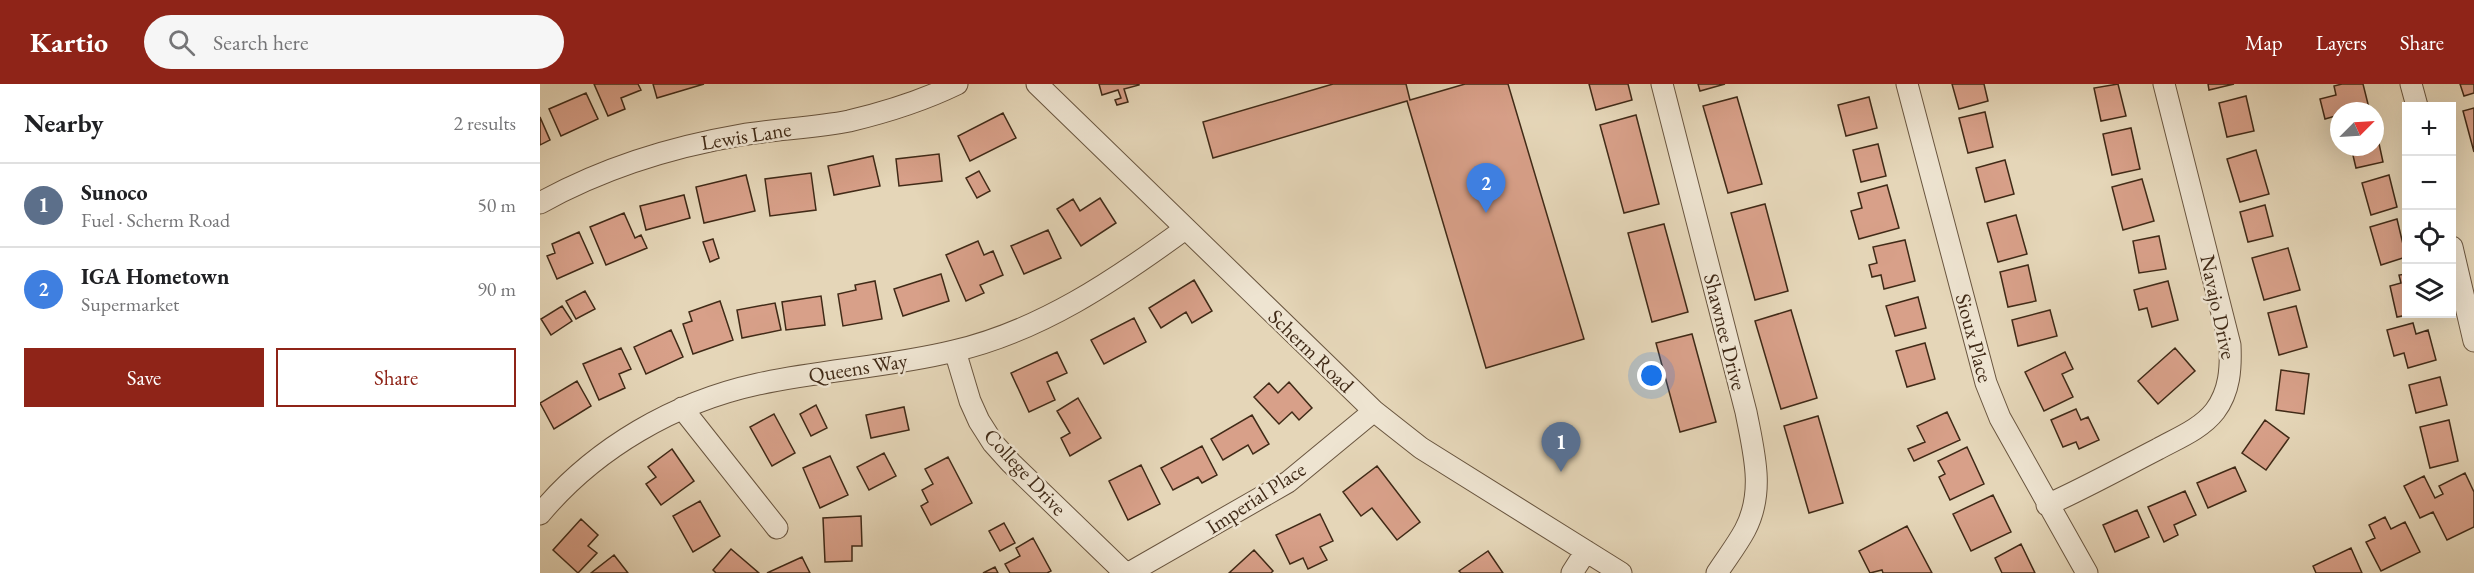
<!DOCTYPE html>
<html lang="en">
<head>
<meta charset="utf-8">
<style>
  body { margin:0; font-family:"EB Garamond",serif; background:#f6f6f6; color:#202124 }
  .controls { position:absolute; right:18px; top:18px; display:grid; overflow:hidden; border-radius:0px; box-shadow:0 6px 24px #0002 }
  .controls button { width:54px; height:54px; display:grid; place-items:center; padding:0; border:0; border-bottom:2px solid #e0e0e0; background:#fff; color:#202124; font:30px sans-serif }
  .compass { position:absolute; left:1790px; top:18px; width:54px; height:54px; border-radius:50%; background:#fff; box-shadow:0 6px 24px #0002; rotate:66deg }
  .you { position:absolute; left:1112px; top:292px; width:21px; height:21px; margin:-15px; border:4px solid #fff; border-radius:50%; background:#1a73e8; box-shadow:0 0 0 9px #1a73e833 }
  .badge { display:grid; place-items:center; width:39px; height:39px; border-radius:50%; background:#8f2418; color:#fff; font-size:20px; font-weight:700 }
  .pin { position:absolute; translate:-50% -50px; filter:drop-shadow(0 2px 3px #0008) }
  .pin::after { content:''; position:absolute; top:32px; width:21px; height:18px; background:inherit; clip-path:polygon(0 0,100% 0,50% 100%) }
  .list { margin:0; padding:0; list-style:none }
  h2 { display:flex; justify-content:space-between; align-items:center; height:78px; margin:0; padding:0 24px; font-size:26px }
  h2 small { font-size:20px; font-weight:400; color:#757577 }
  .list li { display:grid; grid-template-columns:39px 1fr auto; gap:18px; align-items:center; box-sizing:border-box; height:84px; padding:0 24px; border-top:2px solid #e0e0e0 }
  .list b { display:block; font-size:22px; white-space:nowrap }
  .list p { margin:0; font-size:20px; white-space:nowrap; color:#757577 }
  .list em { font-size:20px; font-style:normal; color:#757577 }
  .actions { display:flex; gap:12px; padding:18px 24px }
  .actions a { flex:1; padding:14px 0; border:2px solid #8f2418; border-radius:0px; text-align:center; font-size:21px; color:#8f2418 }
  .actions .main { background:#8f2418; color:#fff }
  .icon { flex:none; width:33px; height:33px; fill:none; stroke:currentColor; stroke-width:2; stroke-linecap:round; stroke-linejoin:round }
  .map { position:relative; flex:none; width:1934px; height:489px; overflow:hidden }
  header { display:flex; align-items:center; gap:36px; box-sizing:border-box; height:84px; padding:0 30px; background:#8f2418; color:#fff }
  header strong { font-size:28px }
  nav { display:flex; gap:33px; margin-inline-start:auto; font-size:21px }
  .search { width:420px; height:54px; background:#f6f6f6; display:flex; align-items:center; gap:15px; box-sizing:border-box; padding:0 21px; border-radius:33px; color:#757577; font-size:22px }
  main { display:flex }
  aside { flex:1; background:#fff }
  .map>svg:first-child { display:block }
  .building { fill:#d8a089; stroke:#402a17; stroke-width:1.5 }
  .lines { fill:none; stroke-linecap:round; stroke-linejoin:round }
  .minor-casing { stroke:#69553f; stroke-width:23 }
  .minor { stroke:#eee4d1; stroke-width:21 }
  .labels { text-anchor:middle; stroke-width:5; stroke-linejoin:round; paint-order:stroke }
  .street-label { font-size:21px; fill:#402a17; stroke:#eee4d1 }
</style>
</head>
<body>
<header>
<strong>Kartio</strong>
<div class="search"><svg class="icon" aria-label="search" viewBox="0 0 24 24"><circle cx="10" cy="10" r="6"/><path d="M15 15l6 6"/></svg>Search here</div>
<nav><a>Map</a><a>Layers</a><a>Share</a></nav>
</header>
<main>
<aside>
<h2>Nearby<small>2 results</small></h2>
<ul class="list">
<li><span class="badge" style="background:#5c6f8a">1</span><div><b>Sunoco</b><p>Fuel · Scherm Road</p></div><em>50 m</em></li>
<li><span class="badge" style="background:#3f7fe0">2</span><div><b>IGA Hometown</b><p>Supermarket</p></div><em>90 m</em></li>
</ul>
<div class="actions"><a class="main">Save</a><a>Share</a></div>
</aside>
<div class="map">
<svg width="1934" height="489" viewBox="0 0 1934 489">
  <rect width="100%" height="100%" fill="#e5d6b8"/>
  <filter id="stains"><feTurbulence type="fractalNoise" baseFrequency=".00333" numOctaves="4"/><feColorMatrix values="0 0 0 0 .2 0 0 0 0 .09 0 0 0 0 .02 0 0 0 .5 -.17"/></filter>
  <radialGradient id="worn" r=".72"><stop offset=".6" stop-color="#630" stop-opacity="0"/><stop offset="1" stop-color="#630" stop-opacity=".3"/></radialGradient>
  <path class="building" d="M54 0H98L101 6 81 14 85 25 68 32Z
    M113 0H164L117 14Z
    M559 0H599V1L584 5 588 18 577 21 575 16 581 14 578 6 562 11Z
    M793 0H866L870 16 925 0H968L1044 255 946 284 867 17 673 74 663 38Z
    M1049 0H1088L1092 16 1056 26Z
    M1158 0H1185L1160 7Z
    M1412 0H1444L1448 17 1419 25Z
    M1578 0 1586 32 1561 37 1554 4Z
    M1668 0H1694L1669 6Z
    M1802 0H1823L1829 24 1816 27H1799V31L1785 35 1780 15 1796 11 1794 2Z
    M1920 0H1934V9L1924 12Z
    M46 9 58 35 21 52 9 25Z
    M1706 12 1714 47 1687 53 1679 19Z
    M1197 13 1222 100 1188 109 1163 22Z
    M1329 13 1337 44 1306 52 1298 21Z
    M1934 24V68L1923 27Z
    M1445 28 1453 63 1428 69 1419 34Z
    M463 29 476 54 430 77 418 52Z
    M1096 31 1119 120 1084 129 1060 41Z
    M0 33 10 56 0 61Z
    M1835 41 1843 78 1816 84 1811 63H1835Z
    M1591 44 1600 85 1572 91 1563 50Z
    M1338 60 1346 92 1321 98 1313 66Z
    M1716 66 1729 110 1700 118 1687 75Z
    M399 70 402 97 359 102 356 75Z
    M333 72 340 102 294 111 288 82Z
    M1465 76 1474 110 1445 118 1436 84Z
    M439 87 450 107 437 114 426 94Z
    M271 89 276 126 230 132 225 95Z
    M206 91 215 127 164 139 156 103Z
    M1849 91 1857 123 1831 131 1822 99Z
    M1602 95 1614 137 1583 146 1572 103Z
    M1347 101 1359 144 1319 155 1311 127 1322 124 1318 109Z
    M144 111 150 134 106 146 100 122Z
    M560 114 576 139 541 162 517 125 533 115 540 127Z
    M1225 120 1248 207 1215 216 1191 129Z
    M1725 121 1733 152 1708 158 1700 128Z
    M84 129 95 154 101 151 107 164 66 181 50 143Z
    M1476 131 1487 170 1458 178 1447 139Z
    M1857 135 1866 173 1841 181 1830 143Z
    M1124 140 1148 228 1112 238 1088 149Z
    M508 146 521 174 484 190 471 162Z
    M39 148 53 179 17 195 7 172 15 169 12 160Z
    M1619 152 1626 185 1599 189 1593 157Z
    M173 155 179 174 170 178 163 158Z
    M1365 156 1375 197 1344 205 1341 191 1332 193 1329 181 1337 179 1333 163Z
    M438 157 444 171 453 167 463 191 440 201 444 209 426 217 406 171Z
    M1748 164 1760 206 1724 216 1712 174Z
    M1488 181 1496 217 1468 223 1460 188Z
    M401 190 409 217 363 232 354 205Z
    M1866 190V230H1872L1857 233 1850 202 1861 199 1859 191Z
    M654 196 672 227 652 239 646 228 621 244 609 224Z
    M335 197 342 235 303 242 298 210 316 206 315 201Z
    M1628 197 1638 236 1612 243 1607 224 1599 226 1594 206Z
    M45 207 55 225 36 235 26 217Z
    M281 212 285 241 246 246 242 218Z
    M1378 213 1386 244 1355 252 1346 222Z
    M180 217 193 256 153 270 143 240 152 237 149 228Z
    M235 219 241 246 202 254 197 226Z
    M22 222 32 237 11 251 1 235Z
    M1756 222 1767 263 1739 271 1728 229Z
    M1251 226 1277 314 1241 325 1215 237Z
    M1510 226 1517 252 1478 262 1472 236Z
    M594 234 606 258 564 280 551 256Z
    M1873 239 1876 250 1888 246 1896 276 1868 284 1864 269 1854 272 1847 246Z
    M131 246 143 273 106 290 94 263Z
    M1152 250 1176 338 1140 348 1116 259Z
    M1385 259 1395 295 1367 303 1356 267Z
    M81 264 91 285 79 290 85 304 59 316 43 280Z
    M1635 264 1655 287 1618 320 1598 297Z
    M517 268 527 289 507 298 515 316 489 328 471 289Z
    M1525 268 1533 285 1522 290 1533 313 1504 327 1485 288Z
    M1741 286 1769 290 1764 330 1736 326Z
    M1900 293 1907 321 1876 329 1869 301Z
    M37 297 51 322 14 345 0 319Z
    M749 298 772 324 759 336 752 328 739 340 714 313 729 299 738 309Z
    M538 314 561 354 530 372 521 354 530 349 517 327Z
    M276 321 287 344 271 352 260 330Z
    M364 323 369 346 331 354 326 331Z
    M1536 325 1541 336 1548 333 1559 356 1539 365 1536 358 1523 363 1511 336Z
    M1407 328 1420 356 1374 377 1368 365 1385 358 1377 342Z
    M234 330 255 369 232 382 210 343Z
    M712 331 729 360 713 370 708 361 683 376 671 355Z
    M1278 332 1303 419 1269 429 1244 342Z
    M1725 336 1749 354 1726 386 1702 369Z
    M1909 336 1918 377 1890 384 1880 343Z
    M662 362 677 391 662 399 658 393 633 406 621 384Z
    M1427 363 1444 400 1410 416 1399 393 1405 390 1398 377Z
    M132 365 154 397 121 421 106 400 116 393 108 383Z
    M344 369 356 392 329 406 317 383Z
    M290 372 308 411 280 424 263 384Z
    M408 373 432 419 391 441 381 422 388 418 382 406 393 400 385 385Z
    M601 381 620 420 588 436 569 397Z
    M837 382 880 438 857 456 832 424 821 432 803 408Z
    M1695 383 1706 407 1668 424 1657 399Z
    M1925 389 1934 408V443L1907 456 1893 428 1880 434 1864 402 1884 392 1895 414 1903 410 1899 402Z
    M1645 407 1656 431 1634 441 1638 451 1624 458 1608 423Z
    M1453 411 1471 448 1431 467 1413 430Z
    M160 417 180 452 153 468 133 432Z
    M1597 426 1609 453 1575 468 1563 441Z
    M780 430 793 457 780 463 787 476 768 485 763 474 750 480 736 451Z
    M321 432 322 462H312V477L285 478 283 434Z
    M1845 433 1851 445 1865 438 1880 468 1841 487 1826 458 1835 454 1829 441Z
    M41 435 58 451 48 462 57 469 38 489 13 466Z
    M464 439 475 459 460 467 449 447Z
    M1367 442 1392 489H1343L1342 486 1330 489 1319 467Z
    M493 454 511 487 507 489H470L465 480 480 472 476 464Z
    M1481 460 1495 489H1462L1455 474Z
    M1811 464 1822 489H1776L1773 482Z
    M191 465 219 489H176L173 486Z
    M714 466 733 487 731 489H689Z
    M948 467 963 489H921L919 487Z
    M74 471 88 489H51Z
    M262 473 270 489H227Z
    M455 483 458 489H443Z"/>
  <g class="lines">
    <defs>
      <path id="minor" d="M497 0 834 327 881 364 1081 489
        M1122 0 1206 328C1214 369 1225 408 1205 446 1197 461 1186 475 1177 489
        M1367 0 1446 299 1460 334 1547 489
        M1871 0 1877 22
        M0 119C63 84 131 63 201 51 237 45 274 44 309 37 347 28 382 17 417 0
        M1912 163 1934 257
        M415 267 430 317 439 337 453 359 471 379 585 489
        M142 324 237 444
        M1507 421C1545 404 1581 384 1618 365 1638 354 1661 345 1675 327 1690 307 1691 284 1690 261L1624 0
        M0 430C55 364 135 318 218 300 282 286 349 283 414 267 500 247 574 197 645 145
        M589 489 748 398 834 327
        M1032 489 1046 467"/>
    </defs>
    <use href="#minor" class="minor-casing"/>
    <use href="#minor" class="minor"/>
  </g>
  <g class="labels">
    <g class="street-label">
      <text transform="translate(206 52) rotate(-9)" y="7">Lewis Lane</text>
      <text transform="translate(1678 223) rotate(78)" y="7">Navajo Drive</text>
      <text transform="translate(1185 248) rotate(76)" y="7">Shawnee Drive</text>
      <text transform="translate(1434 254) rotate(75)" y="7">Sioux Place</text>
      <text transform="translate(771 267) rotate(44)" y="7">Scherm Road</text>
      <text transform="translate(318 284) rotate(-9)" y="7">Queens Way</text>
      <text transform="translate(485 388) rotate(47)" y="7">College Drive</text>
      <text transform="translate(716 414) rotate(-33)" y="7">Imperial Place</text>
    </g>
  </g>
  <rect width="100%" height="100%" filter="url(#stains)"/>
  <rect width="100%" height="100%" fill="url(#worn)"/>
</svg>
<div class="controls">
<button>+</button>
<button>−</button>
<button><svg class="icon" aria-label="locate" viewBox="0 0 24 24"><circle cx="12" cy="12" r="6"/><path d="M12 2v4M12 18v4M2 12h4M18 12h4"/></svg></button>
<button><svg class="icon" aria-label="layers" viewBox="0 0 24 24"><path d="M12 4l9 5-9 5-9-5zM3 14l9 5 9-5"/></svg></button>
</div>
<svg class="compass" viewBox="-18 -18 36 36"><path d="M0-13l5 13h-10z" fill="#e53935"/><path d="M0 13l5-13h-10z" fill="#757577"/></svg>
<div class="you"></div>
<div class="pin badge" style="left:1021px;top:388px;background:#5c6f8a">1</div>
<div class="pin badge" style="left:946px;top:129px;background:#3f7fe0">2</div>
</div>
</main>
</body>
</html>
